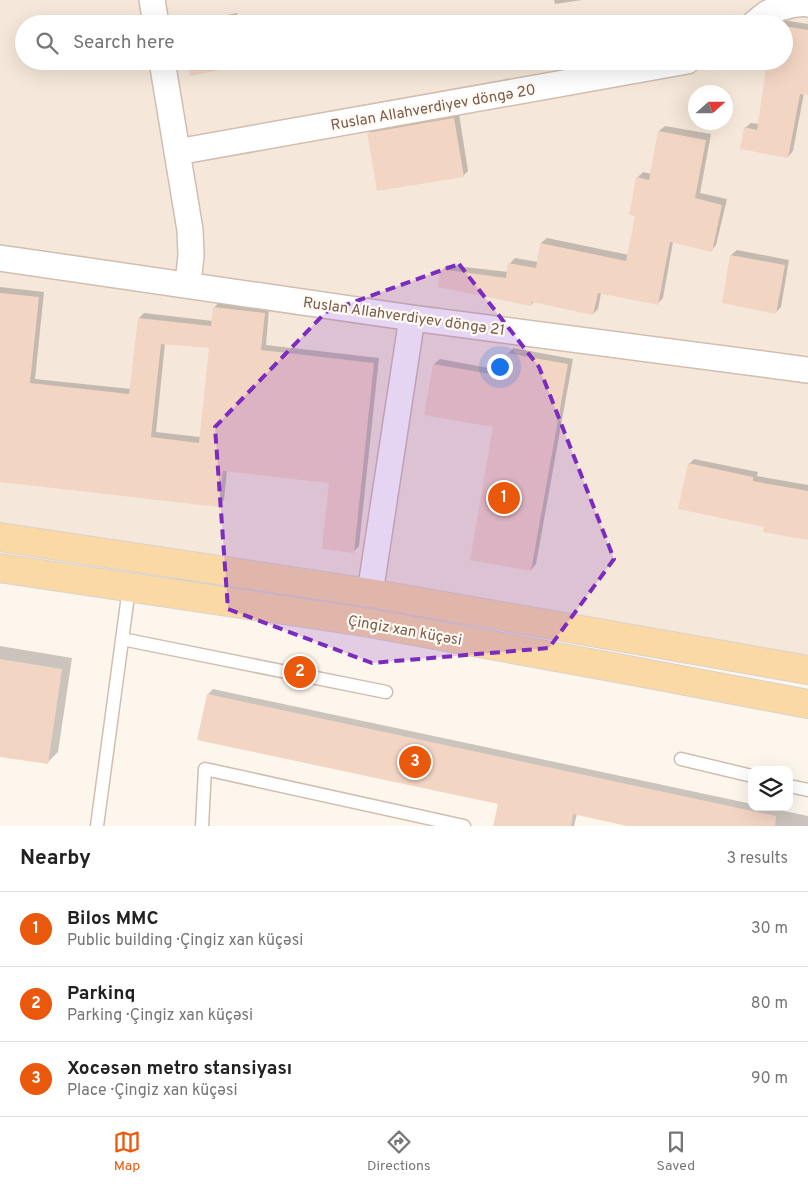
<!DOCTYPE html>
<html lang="en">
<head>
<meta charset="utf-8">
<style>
  body { margin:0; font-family:Overpass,sans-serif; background:#f2f2f2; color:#222 }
  .controls { position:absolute; right:15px; bottom:15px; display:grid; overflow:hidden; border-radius:10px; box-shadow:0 5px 20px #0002 }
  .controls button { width:45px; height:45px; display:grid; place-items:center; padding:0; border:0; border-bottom:1px solid #e0e0e0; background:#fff; color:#222; font:25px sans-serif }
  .compass { position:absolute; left:688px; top:85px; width:45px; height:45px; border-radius:50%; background:#fff; box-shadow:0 5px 20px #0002; rotate:69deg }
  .you { position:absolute; left:499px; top:366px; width:18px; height:18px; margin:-12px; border:4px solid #fff; border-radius:50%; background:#1a73e8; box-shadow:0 0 0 8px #1a73e833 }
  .badge { display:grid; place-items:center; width:32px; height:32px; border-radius:50%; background:#ea580c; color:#fff; font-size:16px; font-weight:700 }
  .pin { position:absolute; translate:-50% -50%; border:2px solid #fff; box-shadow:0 1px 5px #0006 }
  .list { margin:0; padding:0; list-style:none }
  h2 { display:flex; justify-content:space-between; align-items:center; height:65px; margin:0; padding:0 20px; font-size:21px }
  h2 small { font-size:16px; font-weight:400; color:#767676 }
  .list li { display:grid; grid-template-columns:32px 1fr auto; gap:15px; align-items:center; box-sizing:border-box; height:75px; padding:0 20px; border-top:1px solid #e0e0e0 }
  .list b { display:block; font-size:19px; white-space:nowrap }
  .list p { margin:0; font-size:16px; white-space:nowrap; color:#767676 }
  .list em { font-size:16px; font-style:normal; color:#767676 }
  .icon { flex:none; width:28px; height:28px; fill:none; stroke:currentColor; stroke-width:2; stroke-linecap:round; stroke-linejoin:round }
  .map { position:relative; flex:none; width:808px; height:826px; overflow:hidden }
  .search { position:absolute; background:#fff; box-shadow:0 5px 20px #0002; left:15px; right:15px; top:15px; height:55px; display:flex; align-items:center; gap:12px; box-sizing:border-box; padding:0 18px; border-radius:28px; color:#767676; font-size:19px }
  .sheet { height:290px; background:#fff }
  nav { display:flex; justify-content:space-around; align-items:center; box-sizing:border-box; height:70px; border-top:1px solid #e0e0e0; background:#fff; font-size:14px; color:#767676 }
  nav a { display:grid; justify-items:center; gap:2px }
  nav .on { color:#ea580c }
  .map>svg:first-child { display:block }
  .residential { fill:#f5e8da; fill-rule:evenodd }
  .shadow { fill:#0003; fill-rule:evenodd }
  .building { fill:#f3d5c3; fill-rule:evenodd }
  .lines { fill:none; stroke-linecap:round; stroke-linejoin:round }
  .service-casing { stroke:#d1beb0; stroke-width:15 }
  .minor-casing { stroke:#d1beb0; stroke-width:28 }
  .primary-casing { stroke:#dad1cd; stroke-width:30 }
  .service { stroke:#fff; stroke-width:12 }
  .minor { stroke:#fff; stroke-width:25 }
  .primary { stroke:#fbd9a5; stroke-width:28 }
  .marked { fill:#7b2cbf; fill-opacity:0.2; stroke:#7b2cbf; stroke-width:4; stroke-dasharray:10 6; stroke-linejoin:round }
  .labels { text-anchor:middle; stroke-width:4.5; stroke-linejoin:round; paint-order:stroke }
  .street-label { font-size:15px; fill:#7a5c4d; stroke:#fffaf3 }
</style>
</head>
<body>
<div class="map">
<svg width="808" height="826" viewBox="0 0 808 826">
  <rect width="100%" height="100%" fill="#fdf6ec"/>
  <path class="residential" d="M0 0H808V655L0 522ZM24 24H784V61H24ZM696 92H726V122H696Z"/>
  <path class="shadow" d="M554 0H582L555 4Z
    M237 13 239 24H186L187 23Z
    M783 20 808 24V94L804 93 793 151 788 157 745 128 751 123 759 124 784 61V24H778Z
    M459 114 468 171 463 176 369 133 374 128Z
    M665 126 711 134 700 193 727 199 716 245 711 251 673 242 663 298 657 304 601 293 598 309 593 314 535 301 531 305 442 270 447 265 508 272 510 263 515 258 538 262 541 243 547 238 629 255 637 215V178L643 172 652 174 659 131Z
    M737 250 789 260 781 307 776 312 723 302 731 255Z
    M0 287 44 292 35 379 131 389 139 318 144 313 213 321 214 308 219 302 269 308 266 345 379 358 359 546 354 551 330 481 227 470 224 500 219 505 0 481ZM165 343 210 347 200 437 156 432Z
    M513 348 573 359 536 564 531 570 495 426 434 364 440 359 505 371 508 354Z
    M694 459 758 472 757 476 808 485V538L766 526 689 464Z
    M0 646 72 658 58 752 47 763 0 756Z
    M213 689 752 804V807H765L808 816V826H633L577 814 574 826H507L499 803 208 694Z"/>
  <path class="building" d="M784 26 808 30V95L800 94 788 158 740 149 744 127 757 130 767 61H784Z
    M187 61H240L241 66 190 76Z
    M454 118 464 177 377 191 367 133Z
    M658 131 706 140 695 198 722 205 712 252 670 242 658 305 598 293 593 315 532 302 531 306 438 287 440 269 506 278 508 263 536 268 540 243 626 261 635 216 629 215 636 177 649 180Z
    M730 255 785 265 776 314 722 303Z
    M0 293 39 297 30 383 129 394 138 318 211 326 213 307 265 313 261 350 374 363 354 553 322 549 329 483 223 471 219 507 0 482ZM161 344 209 348 199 443 151 437Z
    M507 353 568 364 531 571 470 560 493 427 424 415 433 364 502 376Z
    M688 463 753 477V481L808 491V540L763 532 764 527 678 509Z
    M0 659 62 669 48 764 0 757Z
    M207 694 776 816 775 826H627L573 814 571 826H493L498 804 197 740Z"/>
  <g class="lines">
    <defs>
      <path id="service" d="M122 639 386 692
        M681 759 752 776
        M789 786 808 790
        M97 826 129 588
        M202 826 205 769 464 826"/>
      <path id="minor" d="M152 0 156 24
        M754 24C759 20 763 16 768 13 777 8 798 2 808 4
        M162 61 190 230 191 255 188 284
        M177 152 687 61
        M0 258 412 318 808 370
        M370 593 412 318"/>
      <path id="primary" d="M0 537 370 593 808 670
        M0 568 364 622 628 670 808 704"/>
    </defs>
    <use href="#service" class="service-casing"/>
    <use href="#minor" class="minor-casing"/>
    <use href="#primary" class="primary-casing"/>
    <use href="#service" class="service"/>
    <use href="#minor" class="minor"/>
    <use href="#primary" class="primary"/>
  </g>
  <path class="marked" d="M459 264 539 367 614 559 549 648 372 663 228 609 215 427 326 312Z"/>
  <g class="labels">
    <g class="street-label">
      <text transform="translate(433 107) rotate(-10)" y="5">Ruslan Allahverdiyev döngə 20</text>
      <text transform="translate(404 316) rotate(8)" y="5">Ruslan Allahverdiyev döngə 21</text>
      <text transform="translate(405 630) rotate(10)" y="5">Çingiz xan küçəsi</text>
    </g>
  </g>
</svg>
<div class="controls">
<button><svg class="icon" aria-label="layers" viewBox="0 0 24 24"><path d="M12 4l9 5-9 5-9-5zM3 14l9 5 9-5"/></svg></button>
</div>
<svg class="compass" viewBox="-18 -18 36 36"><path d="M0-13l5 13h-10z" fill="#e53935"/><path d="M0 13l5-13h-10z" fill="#767676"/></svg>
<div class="you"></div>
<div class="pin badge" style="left:504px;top:498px">1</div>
<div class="pin badge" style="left:300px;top:672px">2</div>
<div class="pin badge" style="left:415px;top:762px">3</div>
<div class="search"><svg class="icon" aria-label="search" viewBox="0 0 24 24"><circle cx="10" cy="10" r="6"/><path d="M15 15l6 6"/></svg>Search here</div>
</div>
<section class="sheet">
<h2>Nearby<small>3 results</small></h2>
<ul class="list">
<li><span class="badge">1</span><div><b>Bilos MMC</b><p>Public building · Çingiz xan küçəsi</p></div><em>30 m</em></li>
<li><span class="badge">2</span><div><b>Parkinq</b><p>Parking · Çingiz xan küçəsi</p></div><em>80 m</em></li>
<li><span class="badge">3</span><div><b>Xocəsən metro stansiyası</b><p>Place · Çingiz xan küçəsi</p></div><em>90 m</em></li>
</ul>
</section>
<nav>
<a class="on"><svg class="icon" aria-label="map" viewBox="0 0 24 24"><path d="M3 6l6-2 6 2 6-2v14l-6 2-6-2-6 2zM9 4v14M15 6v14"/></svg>Map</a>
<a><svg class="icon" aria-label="directions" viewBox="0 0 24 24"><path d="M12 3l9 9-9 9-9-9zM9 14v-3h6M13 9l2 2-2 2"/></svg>Directions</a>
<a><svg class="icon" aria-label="saved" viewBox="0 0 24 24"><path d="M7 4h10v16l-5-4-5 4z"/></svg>Saved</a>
</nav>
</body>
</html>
